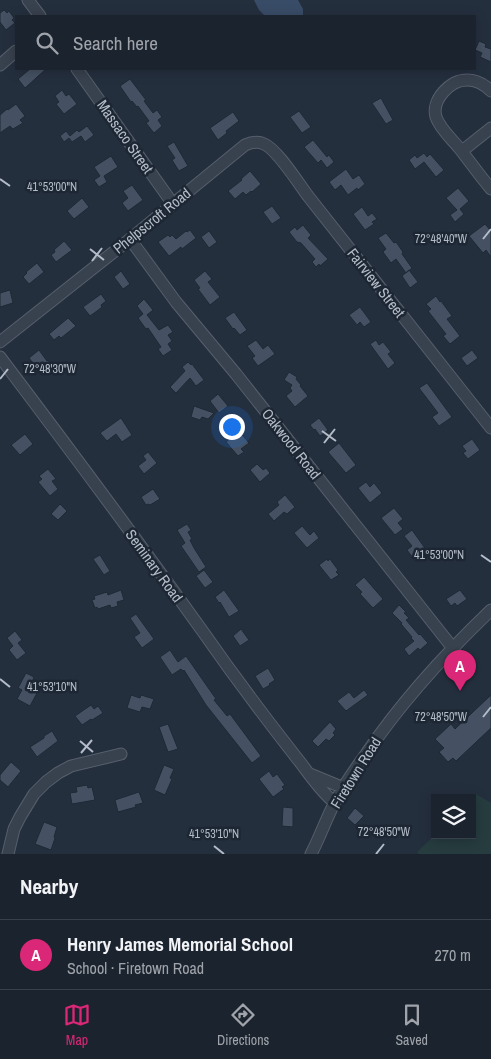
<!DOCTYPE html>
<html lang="en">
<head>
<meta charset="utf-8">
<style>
  body { margin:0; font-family:"Archivo Narrow",sans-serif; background:#242b36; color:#f1f3f6 }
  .controls { position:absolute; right:15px; bottom:15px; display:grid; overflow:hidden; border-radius:0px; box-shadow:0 2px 12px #0003 }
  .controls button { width:45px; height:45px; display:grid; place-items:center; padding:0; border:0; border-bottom:1px solid #39404a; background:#1b232e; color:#f1f3f6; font:25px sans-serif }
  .you { position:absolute; left:231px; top:426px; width:18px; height:18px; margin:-12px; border:4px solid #fff; border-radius:50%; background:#1a73e8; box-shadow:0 0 0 8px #1a73e833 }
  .badge { display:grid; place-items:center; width:32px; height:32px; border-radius:50%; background:#db2777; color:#fff; font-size:16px; font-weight:700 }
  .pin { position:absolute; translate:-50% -41px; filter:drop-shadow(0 1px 2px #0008) }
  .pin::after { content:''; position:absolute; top:26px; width:18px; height:15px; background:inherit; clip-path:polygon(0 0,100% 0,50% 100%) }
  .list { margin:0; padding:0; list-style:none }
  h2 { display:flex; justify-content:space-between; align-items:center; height:65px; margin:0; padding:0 20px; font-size:21px }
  h2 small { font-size:16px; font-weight:400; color:#a0a4aa }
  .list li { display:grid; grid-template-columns:32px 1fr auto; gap:15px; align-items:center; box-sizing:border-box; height:70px; padding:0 20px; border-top:1px solid #39404a }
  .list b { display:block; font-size:19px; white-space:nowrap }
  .list p { margin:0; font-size:16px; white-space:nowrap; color:#a0a4aa }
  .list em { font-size:16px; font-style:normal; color:#a0a4aa }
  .icon { flex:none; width:28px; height:28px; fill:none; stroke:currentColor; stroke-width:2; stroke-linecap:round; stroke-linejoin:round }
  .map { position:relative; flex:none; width:491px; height:854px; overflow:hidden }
  .search { position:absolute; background:#1b232e; box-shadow:0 2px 12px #0003; left:15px; right:15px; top:15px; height:55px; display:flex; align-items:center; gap:12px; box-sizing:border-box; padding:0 18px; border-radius:0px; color:#a0a4aa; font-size:19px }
  .sheet { height:135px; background:#1b232e }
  nav { display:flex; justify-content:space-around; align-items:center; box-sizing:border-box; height:70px; border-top:1px solid #39404a; background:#1b232e; font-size:14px; color:#a0a4aa }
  nav a { display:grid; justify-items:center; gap:2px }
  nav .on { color:#db2777 }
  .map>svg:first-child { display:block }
  .green { fill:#263c3f }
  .water { fill:#394c67 }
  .building { fill:#455162; stroke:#1f2835 }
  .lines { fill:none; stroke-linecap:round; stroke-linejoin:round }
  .minor-casing { stroke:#565f6c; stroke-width:13 }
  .minor { stroke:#38414e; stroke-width:11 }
  .ticks { fill:none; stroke:#b4bcc9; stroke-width:2 }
  .labels { text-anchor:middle; stroke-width:5; stroke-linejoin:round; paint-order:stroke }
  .street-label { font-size:15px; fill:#b4bcc9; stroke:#1d2633 }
  .ticks-label { font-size:12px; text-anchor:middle; fill:#b4bcc9; stroke:#1d2633; stroke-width:5; stroke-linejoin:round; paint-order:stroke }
</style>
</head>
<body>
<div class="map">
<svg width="491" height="854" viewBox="0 0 491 854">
  <rect width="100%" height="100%" fill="#242f3e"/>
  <path class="green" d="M476 794 491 803V854H419L417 852 435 835H472V798Z"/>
  <path class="water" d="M254 0H298L303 9V16H265L259 10Z"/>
  <path class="building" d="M4 10 7 13 9 11 14 18 12 20 15 23 6 30 0 22V13Z
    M479 41 486 44 485 47 491 49V62L480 57 482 53 475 50Z
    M30 69H46L25 88 18 79Z
    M130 79 146 100 144 101 153 113 157 110 162 117 158 120 162 126 154 133 146 123 149 121 138 106 137 107 132 101 131 102 120 86Z
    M62 90 66 96 69 94 77 104 64 114 56 104 59 102 55 96Z
    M381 98 393 120 386 124 372 103Z
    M16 104 25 116 20 120 23 123 13 129 10 126 0 133V115L7 109 8 110Z
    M299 111 311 127 302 133 290 117Z
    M233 112 239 121 226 131 227 133 218 140 210 128Z
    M87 126 94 135 85 142 81 136 72 142 69 138 64 142 60 136 66 131 70 136 77 130 79 132Z
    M313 140 327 157 329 155 334 162 327 168 321 160 318 163 304 147Z
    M174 142 188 166 179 171 172 160 175 158 167 146Z
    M424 153 427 157 430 154 444 170 436 177 424 162 415 169 409 160 415 155 417 158Z
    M111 156 118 167 104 176 107 182 99 187 94 180 100 176 94 167Z
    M346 169 353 179 359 175 365 184 358 190 357 188 348 195 341 185 335 190 329 182Z
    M250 171 261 184 252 192 251 191 246 195 243 192 235 199 228 191 242 180 241 179Z
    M132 185 143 200 128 211 122 203 128 198 123 191Z
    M458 188 469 201 460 209 464 214 455 222 450 215 457 210 446 198Z
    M82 198 89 207 74 219 67 211Z
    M272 206 281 218 272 224 263 212Z
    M362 207 368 216 372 213 377 219 372 222 374 224 365 230 353 214Z
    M485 224 491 231V257L486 250 483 253 469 236Z
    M303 225 311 235 308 238 328 259 320 266 319 264 316 267 312 262 315 259 301 243 297 242 289 232 295 227 297 230Z
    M190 230 196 238 182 249 181 247 169 256 158 242 168 235 170 237 172 235 176 239 186 231 187 232Z
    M209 231 217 242 209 248 201 237Z
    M386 233 394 243 396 242 403 252 402 254 412 268 406 273 396 259 391 263 383 252 386 249 378 238Z
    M64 241 72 250 56 262 51 255 55 252 54 250Z
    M37 263 44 272 29 284 23 277 27 273 26 272Z
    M409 270 418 282 410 288 402 276Z
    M121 271 130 284 123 289 114 277Z
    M205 271 212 279 208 282 220 297 210 305 198 289 200 288 194 280Z
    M10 290 13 303 0 307V293Z
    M101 294 106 301 101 305 102 307 97 311 90 316 83 307Z
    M436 296 440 302 441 301 452 316 447 319 460 336 450 344 443 336 446 334 428 311 431 309 426 304Z
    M144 299 153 310 147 315 159 330 168 325 173 332 168 335 172 341 168 344 172 350 163 356 158 349 161 347 148 328 146 329 138 318 143 314 137 306Z
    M360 307 371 322 364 327 360 322 357 325 349 315Z
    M234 312 247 330 240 335 234 328 233 329 225 318Z
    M68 318 76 326 61 338 59 336 54 340 49 334Z
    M256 340 263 349 268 345 275 354 258 366 252 358 255 356 247 346Z
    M376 340 379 345 383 342 391 352 388 354 395 363 388 369 370 344Z
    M39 350 47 361 48 360 52 366 41 374 29 358Z
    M472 350 478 358 467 366 461 358Z
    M188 362 191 365 192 364 204 380 196 386 190 378 176 393 170 387 185 371 182 367Z
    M289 372 297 377 296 379 301 385 300 386 308 396 295 407 286 396 292 391 290 388 292 385 284 380Z
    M427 383 452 417 439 426 432 417 438 413 419 388Z
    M218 394 228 406 219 413 210 401Z
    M194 406 214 413 208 419 202 417 200 420 191 417Z
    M121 418 132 435 122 442 116 434 107 441 100 433Z
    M319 418 328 430 320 436 315 429 314 430 310 425Z
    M239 431 249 443 241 449 244 452 238 456 226 442Z
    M25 434 33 444 20 455 11 445Z
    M472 439 480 450 468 459 463 453 466 451 462 446Z
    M339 443 356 465 346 473 328 452Z
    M148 452 157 463 144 474 138 466 146 460 143 456Z
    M257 464 263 470 266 468 270 473 260 482 250 470Z
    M48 469 56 479 52 481 58 489 50 496 38 482 42 479 39 476Z
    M366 482 370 487 374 483 382 493 370 503 358 488Z
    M153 489 160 499 150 505 148 504 146 505 141 497Z
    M285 495 295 507 287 514 284 512 274 521 268 514 279 505 277 502Z
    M60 504 67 511 58 520 51 514Z
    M394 508 403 519 398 523 403 529 395 535 381 518Z
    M187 524 191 530 188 532 192 539 190 540 194 548 206 567 199 572 181 546 185 543 177 530Z
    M302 526 310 535 314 531 319 538 307 548 294 533Z
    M412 530 427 551 415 561 407 550 412 546 404 536Z
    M100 555 110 571 104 575 93 559Z
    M327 559 328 561 330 559 338 570 336 572 339 575 331 580 319 565Z
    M204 570 213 582 205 588 196 576Z
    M364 577 383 599 373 608 360 594 362 592 355 585Z
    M121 590 124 600 117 602 118 606 111 608 110 605 98 609 97 607 95 608 92 600 95 599 94 596 107 592 108 595Z
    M224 590 239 611 229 617 220 602 219 603 215 597Z
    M460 590 467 599 457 606 455 603 451 606 446 599Z
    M399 605 406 612 404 613 409 618 406 620 419 635 420 634 428 643 420 650 418 648 409 656 404 649 414 641 411 638 412 637 401 624 402 623 392 613Z
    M136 614 154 639 142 648 134 637 140 633 130 618Z
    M241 629 249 640 240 646 233 636Z
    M15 631 22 640 18 643 26 653 17 660 9 650 13 646 7 638Z
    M170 650 178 662 186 656 216 699 214 700 227 716 230 714 261 756 252 763 206 705 184 670 183 671 181 669 172 675 160 657Z
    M268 668 275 680 269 684 270 685 263 689 255 676Z
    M26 673 34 677 29 689 37 693 30 706 17 699 22 690 18 688Z
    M364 690 368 695 346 711 337 701 349 692 354 698Z
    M131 695 140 698 141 695 154 699 150 709 142 707 140 712 127 708Z
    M491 695V728L456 761 453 758 448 762 439 752 444 748 435 739 451 724 455 729Z
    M91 705 94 709 98 706 103 713 92 720 91 719 82 725 75 716Z
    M330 722 336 729 333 733 335 735 329 741 326 739 318 747 312 741Z
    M168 724 178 749 168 752 159 727Z
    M52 731 58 741 37 757 30 747 44 738V736Z
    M11 762 21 771 8 787 0 780V775Z
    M164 765 174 769 170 778 172 779 165 795 154 790Z
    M269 771 273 777 277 774 285 785 282 787 284 789 273 797 259 779Z
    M87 785 88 788 92 787 95 800 72 804 70 793 77 792 76 787Z
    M139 792 143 803 135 805 136 807 118 812 115 800Z
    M283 807 293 808V827L282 826Z
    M355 808 364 816 355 825 347 818Z
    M44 822 57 827 54 837 55 838 51 850 35 844Z"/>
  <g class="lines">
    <defs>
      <path id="minor" d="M28 0 40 16
        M0 65 16 51
        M77 69 173 204
        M491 91C485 85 476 80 467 80 450 80 431 100 436 117 440 129 452 139 460 149 470 162 480 176 491 189
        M462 151 491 128
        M130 239 176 302 236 374 452 647
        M0 342 130 239 245 145C252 142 258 141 264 144 277 149 299 184 308 196L491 428
        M0 357C68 447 135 537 201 629 231 672 263 715 296 757 309 773 319 790 335 803
        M310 774 344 788
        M8 854 14 829 20 817 34 794 46 782 58 773 71 766 121 754
        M311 854C320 837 326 819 335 802 344 785 355 769 366 754 402 701 445 654 491 610"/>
    </defs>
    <use href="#minor" class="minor-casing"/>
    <use href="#minor" class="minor"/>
  </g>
  <path class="ticks" d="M0 179 10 186M483 239 491 229M90 249 104 260M92 261 102 248M0 379 8 369M322 431 336 441M324 443 335 429M481 555 491 562M0 679 10 687M483 717 491 707M80 741 93 752M81 753 92 740M214 846 224 854M376 854 384 844"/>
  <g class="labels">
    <g class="street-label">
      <text transform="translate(125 137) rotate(55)" y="5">Massaco Street</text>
      <text transform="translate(152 221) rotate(-39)" y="5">Phelpscroft Road</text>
      <text transform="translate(376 283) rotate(52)" y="5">Fairview Street</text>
      <text transform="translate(291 444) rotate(52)" y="5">Oakwood Road</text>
      <text transform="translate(154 566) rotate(54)" y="5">Seminary Road</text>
      <text transform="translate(356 773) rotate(-58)" y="5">Firetown Road</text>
    </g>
  </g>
  <g class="ticks-label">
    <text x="52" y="191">41°53'00"N</text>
    <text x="441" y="243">72°48'40"W</text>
    <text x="50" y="373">72°48'30"W</text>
    <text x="439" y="559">41°53'00"N</text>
    <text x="52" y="691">41°53'10"N</text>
    <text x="441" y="721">72°48'50"W</text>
    <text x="384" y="836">72°48'50"W</text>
    <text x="214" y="838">41°53'10"N</text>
  </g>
</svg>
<div class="controls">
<button><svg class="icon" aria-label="layers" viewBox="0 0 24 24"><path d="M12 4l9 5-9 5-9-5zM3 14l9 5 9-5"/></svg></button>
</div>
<div class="you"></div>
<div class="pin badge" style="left:460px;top:691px">A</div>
<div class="search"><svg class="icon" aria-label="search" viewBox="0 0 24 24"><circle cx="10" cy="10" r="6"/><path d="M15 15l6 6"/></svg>Search here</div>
</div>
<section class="sheet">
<h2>Nearby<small></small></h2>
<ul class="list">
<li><span class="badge">A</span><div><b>Henry James Memorial School</b><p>School · Firetown Road</p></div><em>270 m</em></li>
</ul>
</section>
<nav>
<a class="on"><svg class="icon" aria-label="map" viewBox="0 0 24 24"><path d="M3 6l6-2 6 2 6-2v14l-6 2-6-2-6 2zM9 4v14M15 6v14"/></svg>Map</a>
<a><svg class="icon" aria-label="directions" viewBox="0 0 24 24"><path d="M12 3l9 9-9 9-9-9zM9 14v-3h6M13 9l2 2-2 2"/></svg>Directions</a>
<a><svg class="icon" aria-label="saved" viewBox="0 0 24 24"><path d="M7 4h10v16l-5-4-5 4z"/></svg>Saved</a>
</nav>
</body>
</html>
